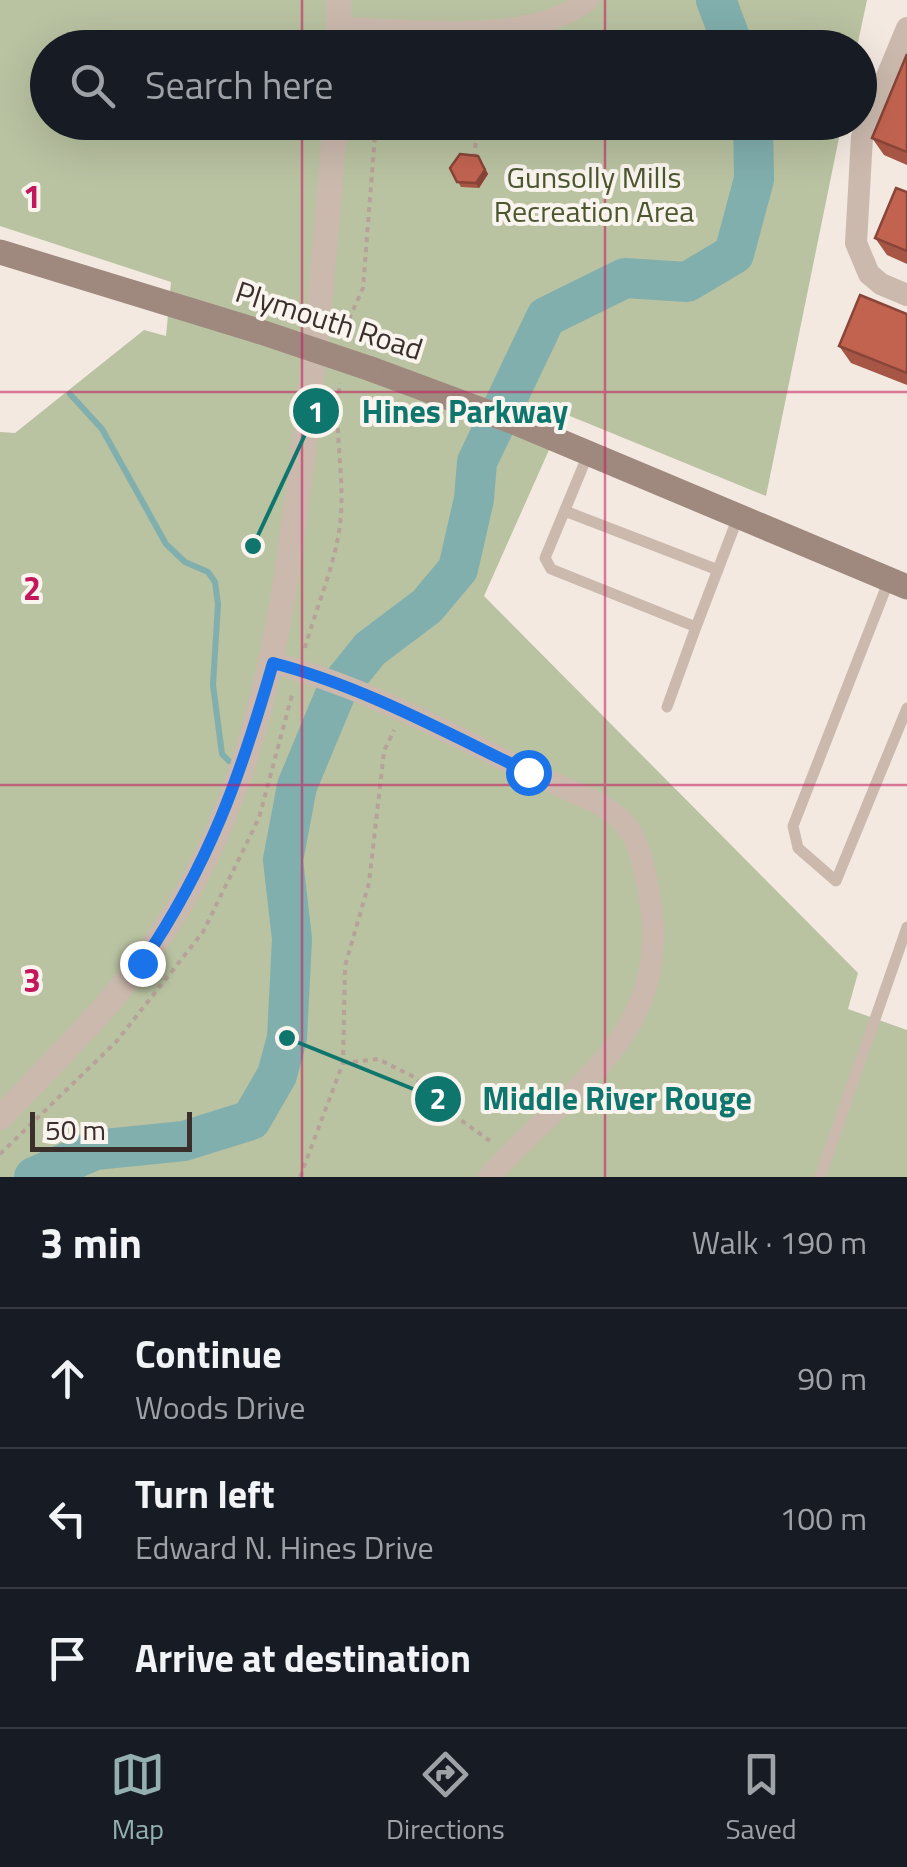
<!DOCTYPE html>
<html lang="en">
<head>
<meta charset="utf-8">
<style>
  body { margin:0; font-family:"Titillium Web",sans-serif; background:#20242c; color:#f1f3f6 }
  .scale { position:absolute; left:30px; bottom:25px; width:162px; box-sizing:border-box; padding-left:10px; border:5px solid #3a2f2b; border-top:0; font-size:28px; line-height:35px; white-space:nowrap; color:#3a2f2b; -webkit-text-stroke:8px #faf4ee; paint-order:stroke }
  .stop { position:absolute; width:30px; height:30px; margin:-22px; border:8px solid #1a73e8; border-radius:50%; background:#fff }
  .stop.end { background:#1a73e8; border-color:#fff; box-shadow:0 2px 10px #0008 }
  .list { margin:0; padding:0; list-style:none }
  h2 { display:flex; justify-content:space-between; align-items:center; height:130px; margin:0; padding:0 40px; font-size:42px }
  h2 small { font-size:32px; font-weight:400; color:#9ea1a6 }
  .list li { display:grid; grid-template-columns:65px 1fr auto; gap:30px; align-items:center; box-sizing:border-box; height:140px; padding:0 40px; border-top:2px solid #363941 }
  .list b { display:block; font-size:38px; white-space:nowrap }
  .list p { margin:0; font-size:32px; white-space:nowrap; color:#9ea1a6 }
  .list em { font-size:32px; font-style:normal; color:#9ea1a6 }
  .icon { flex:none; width:55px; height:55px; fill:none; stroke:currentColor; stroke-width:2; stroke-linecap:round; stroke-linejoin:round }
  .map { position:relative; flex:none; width:907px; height:1177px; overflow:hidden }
  .search { position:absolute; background:#171b24; box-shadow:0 10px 40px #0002; left:30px; right:30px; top:30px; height:110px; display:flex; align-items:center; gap:25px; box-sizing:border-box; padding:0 35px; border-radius:55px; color:#9ea1a6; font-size:38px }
  .sheet { height:550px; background:#171b24 }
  nav { display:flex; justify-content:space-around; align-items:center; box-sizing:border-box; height:140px; border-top:2px solid #363941; background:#171b24; font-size:28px; color:#9ea1a6 }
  nav a { display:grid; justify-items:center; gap:5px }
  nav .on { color:#94afb0 }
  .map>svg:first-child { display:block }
  .green { fill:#b9c2a1 }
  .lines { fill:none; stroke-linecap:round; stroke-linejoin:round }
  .stream { stroke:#81afae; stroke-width:6 }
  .river { stroke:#81afae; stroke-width:40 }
  .path { stroke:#b7a297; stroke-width:4; stroke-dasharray:5 5; stroke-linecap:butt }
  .service { stroke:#cbb9ad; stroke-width:11 }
  .minor { stroke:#cbb9ad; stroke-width:22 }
  .tertiary { stroke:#cbb9ad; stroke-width:25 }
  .secondary { stroke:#9f887e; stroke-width:25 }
  .secondary-bridge { stroke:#9f887e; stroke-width:25 }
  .wall { fill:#a75545 }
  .shaded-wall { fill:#884538 }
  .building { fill:#c26350; stroke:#884538; stroke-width:2.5 }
  .route { stroke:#1a73e8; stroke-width:12 }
  .grid { fill:none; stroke:#c2185b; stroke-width:2.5; stroke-opacity:0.55 }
  .labels { text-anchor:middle; stroke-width:8; stroke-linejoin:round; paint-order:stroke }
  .park-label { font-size:30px; fill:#4c5730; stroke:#faf4ee }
  .street-label { font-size:30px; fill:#3a2f2b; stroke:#faf4ee }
  .grid-label { font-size:32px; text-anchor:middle; font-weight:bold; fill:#c2185b; stroke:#faf4ee; stroke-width:8; stroke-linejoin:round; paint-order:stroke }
  .leader { fill:none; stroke:#0f766e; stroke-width:4 }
  .callout-dot { fill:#0f766e; stroke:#faf4ee; stroke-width:4 }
  .mark-label { font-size:30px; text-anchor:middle; font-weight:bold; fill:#fff }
  .callout-label { font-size:32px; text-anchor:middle; font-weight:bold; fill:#0f766e; stroke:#faf4ee; stroke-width:8; stroke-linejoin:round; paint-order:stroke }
</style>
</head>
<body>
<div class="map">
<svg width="907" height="1177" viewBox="0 0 907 1177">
  <rect width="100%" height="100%" fill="#f3e9e1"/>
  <path class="green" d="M0 0H867L857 47 48 48V122L842 123 766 496 565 414 484 596 858 973 848 1009 907 1030V1177H0V432L15 433 144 330 166 336 171 282 0 226Z"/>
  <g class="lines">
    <path class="stream" d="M70 394 102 429 166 544 185 562 208 572 215 582 218 604 213 685 222 754 229 761"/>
    <path class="river" d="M716 0 734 48
      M34 1177 95 1150 184 1141 251 1120 277 1075 287 1038 292 939 283 860 297 786 337 690 370 649 427 606 458 569 474 499 477 462 546 317 625 278 687 282 734 254 754 179 753 122"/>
    <path class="path" d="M458 124 477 126
      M474 158 478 122
      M347 339 350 317 363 288 376 122
      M305 648C317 604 338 559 341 514 344 470 333 426 340 383
      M343 1063 378 1059 414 1077 458 1118 490 1141
      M0 1154 116 1042 203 932 259 818 293 691
      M300 1177 343 1063 345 966 369 883 384 751 394 730"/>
    <path class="service" d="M589 452 545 558 551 569 696 627 738 517
      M565 511 718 570
      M889 580 793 826 798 848 836 881 907 708
      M667 707 696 627
      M820 1177 907 927"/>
    <path class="minor" d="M339 28C412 29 529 47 588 0
      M907 28 862 137 856 243 869 274 881 284 907 295
      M273 663C386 692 488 757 596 802 633 822 638 841 647 882 679 1035 575 1079 489 1177"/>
    <path class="tertiary" d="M339 48V0
      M0 1118C59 1056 122 996 168 924 255 789 279 640 299 485 315 364 326 244 335 122"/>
    <path class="secondary" d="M0 252 258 331
      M371 369 514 422 907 587"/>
    <path class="secondary-bridge" d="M258 331 371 369"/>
  </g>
  <path class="wall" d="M907 54V165L884 155 872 138Z
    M481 161 488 174 479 188 461 187 450 168Z
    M907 192V264L887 255 875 238Z
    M907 314V385L851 363 839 346Z"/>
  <path class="shaded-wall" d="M478 156 488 174 479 188 476 183Z"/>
  <path class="building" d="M907 54V152L872 138Z
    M460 154 478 156 485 170 476 183 457 182 450 168Z
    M896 188 907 192V251L875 238Z
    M860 295 907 314V373L839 346Z"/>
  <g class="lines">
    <path class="route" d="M142 963C209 864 240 778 273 663 362 686 445 732 528 772"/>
  </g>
  <path class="grid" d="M302 0V48M605 0V48M302 122V1177M605 122V1177M0 392H907M0 785H907"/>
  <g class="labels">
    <g class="park-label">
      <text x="594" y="188">Gunsolly Mills<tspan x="594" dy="34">Recreation Area</tspan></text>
    </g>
    <g class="street-label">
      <text transform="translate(329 321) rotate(18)" y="10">Plymouth Road</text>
    </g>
  </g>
  <g class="grid-label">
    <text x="32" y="208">1</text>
    <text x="32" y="600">2</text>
    <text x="32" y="992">3</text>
  </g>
  <path class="leader" d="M253 546L316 411M287 1038L438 1099"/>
  <g class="callout-dot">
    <circle cx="253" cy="546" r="10"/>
    <circle cx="287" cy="1038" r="10"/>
    <circle cx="316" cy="411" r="25"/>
    <circle cx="438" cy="1099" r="25"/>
  </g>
  <g class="mark-label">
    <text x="316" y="422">1</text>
    <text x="438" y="1109">2</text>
  </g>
  <g class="callout-label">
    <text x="465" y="423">Hines Parkway</text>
    <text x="617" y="1110">Middle River Rouge</text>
  </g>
</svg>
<div class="scale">50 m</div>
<div class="stop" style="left:528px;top:772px"></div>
<div class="stop end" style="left:142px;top:963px"></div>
<div class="search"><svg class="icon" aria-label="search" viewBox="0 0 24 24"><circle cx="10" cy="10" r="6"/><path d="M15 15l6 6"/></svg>Search here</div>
</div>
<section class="sheet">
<h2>3 min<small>Walk · 190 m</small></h2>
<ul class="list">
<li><svg class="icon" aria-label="ahead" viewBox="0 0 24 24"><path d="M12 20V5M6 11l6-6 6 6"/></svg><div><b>Continue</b><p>Woods Drive</p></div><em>90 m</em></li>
<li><svg class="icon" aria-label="left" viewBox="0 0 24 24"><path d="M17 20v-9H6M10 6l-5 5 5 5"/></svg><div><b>Turn left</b><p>Edward N. Hines Drive</p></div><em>100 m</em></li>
<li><svg class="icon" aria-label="arrive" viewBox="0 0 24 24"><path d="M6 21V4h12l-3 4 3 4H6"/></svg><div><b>Arrive at destination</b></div></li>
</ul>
</section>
<nav>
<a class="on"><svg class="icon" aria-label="map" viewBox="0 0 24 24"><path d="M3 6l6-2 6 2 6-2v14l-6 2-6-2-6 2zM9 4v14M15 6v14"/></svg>Map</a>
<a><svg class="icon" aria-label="directions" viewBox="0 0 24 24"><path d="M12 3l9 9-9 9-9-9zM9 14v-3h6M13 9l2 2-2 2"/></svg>Directions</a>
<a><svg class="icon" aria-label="saved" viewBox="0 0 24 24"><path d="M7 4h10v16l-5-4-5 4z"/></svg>Saved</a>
</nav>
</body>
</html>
